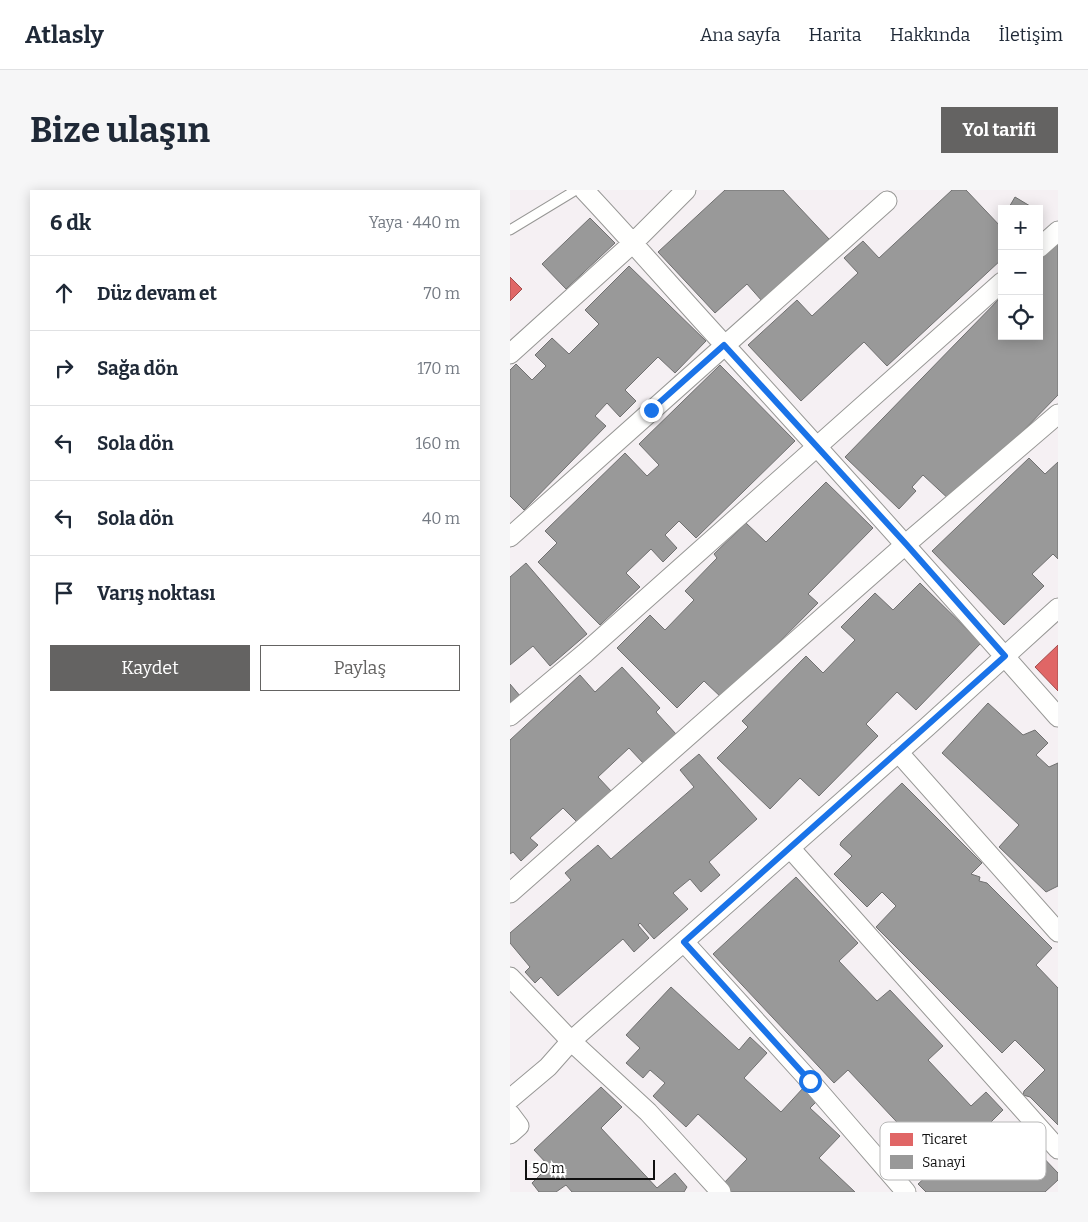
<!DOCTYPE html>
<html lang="tr">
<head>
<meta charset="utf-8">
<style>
  body { margin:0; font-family:Bitter,serif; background:#f6f6f7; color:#1f2937 }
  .controls { position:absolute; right:15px; top:15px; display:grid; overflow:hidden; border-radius:0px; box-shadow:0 2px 12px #0003 }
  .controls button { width:45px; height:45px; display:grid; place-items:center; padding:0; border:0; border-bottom:1px solid #e0e1e3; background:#fff; color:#1f2937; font:25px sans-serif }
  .scale { position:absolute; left:15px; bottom:12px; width:130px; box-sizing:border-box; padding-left:5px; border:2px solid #111; border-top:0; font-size:14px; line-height:18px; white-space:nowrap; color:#111; -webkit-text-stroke:4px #fff; paint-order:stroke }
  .stop { position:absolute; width:15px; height:15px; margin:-11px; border:4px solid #1a73e8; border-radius:50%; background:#fff }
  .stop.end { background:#1a73e8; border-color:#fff; box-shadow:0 1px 5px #0008 }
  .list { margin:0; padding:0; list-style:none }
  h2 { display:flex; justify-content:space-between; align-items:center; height:65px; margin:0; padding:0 20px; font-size:21px }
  h2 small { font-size:16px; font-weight:400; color:#747a83 }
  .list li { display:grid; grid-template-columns:32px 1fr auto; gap:15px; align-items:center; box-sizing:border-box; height:75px; padding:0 20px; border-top:1px solid #e0e1e3 }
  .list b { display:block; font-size:19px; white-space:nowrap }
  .list em { font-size:16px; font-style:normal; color:#747a83 }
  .actions { display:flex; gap:10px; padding:15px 20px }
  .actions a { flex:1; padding:11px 0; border:1px solid #646362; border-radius:0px; text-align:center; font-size:18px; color:#646362 }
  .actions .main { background:#646362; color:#fff }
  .icon { flex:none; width:28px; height:28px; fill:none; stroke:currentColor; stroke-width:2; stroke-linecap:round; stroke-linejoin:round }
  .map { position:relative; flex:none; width:548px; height:1002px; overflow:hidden; border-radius:0px }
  header { display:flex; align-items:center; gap:30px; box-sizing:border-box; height:70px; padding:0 25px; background:#fff; border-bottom:1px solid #e0e1e3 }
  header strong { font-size:24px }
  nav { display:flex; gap:28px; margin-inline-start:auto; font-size:18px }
  .intro { display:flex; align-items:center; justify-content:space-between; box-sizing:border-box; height:120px; padding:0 30px }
  h1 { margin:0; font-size:35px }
  .button { padding:12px 22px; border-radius:0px; background:#646362; color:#fff; font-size:18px; font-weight:700 }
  main { display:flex; gap:30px; padding:0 30px }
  aside { flex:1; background:#fff; border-radius:0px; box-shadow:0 2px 12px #0003 }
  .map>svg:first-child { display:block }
  .industrial { fill:#f5f0f3; fill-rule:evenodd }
  .shops { fill:#e06666; stroke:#a24c4c }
  .industry { fill:#999; stroke:#707070 }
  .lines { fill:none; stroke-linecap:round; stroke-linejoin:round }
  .lane-casing { stroke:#979795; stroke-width:11 }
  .street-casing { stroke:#979795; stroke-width:21 }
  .lane { stroke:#fffffe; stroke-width:9 }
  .street { stroke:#fffffe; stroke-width:19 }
  .route { stroke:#1a73e8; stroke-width:6 }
  .key { fill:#fff; stroke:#b8b8b8; stroke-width:1 }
  .key-label { font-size:14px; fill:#111 }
</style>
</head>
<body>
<header>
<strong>Atlasly</strong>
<nav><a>Ana sayfa</a><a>Harita</a><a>Hakkında</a><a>İletişim</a></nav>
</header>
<div class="intro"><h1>Bize ulaşın</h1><a class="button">Yol tarifi</a></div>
<main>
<aside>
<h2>6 dk<small>Yaya · 440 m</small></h2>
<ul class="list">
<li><svg class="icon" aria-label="ahead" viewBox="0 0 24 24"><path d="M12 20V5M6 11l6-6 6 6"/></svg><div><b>Düz devam et</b></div><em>70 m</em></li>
<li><svg class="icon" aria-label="right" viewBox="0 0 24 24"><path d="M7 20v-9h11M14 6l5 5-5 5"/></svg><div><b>Sağa dön</b></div><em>170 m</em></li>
<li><svg class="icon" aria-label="left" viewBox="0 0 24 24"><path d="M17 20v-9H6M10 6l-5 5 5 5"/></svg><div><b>Sola dön</b></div><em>160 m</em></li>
<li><svg class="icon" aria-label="left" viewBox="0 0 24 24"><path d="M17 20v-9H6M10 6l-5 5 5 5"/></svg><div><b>Sola dön</b></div><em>40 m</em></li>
<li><svg class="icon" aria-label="arrive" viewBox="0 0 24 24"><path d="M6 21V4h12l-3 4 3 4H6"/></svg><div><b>Varış noktası</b></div></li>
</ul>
<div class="actions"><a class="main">Kaydet</a><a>Paylaş</a></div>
</aside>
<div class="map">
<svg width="548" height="1002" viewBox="0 0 548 1002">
  <rect width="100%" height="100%" fill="#fdfcf7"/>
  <path class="industrial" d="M0 0H548V1002H0ZM492 19H529V146H492Z"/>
  <path class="shops" d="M0 87 12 99 0 111Z
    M548 455V501L525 477Z"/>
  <path class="industry" d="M215 0H273L319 49 252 111 237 94 205 123 148 62Z
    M442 0H456L492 38V69L377 176 354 152 291 211 238 155 287 110 302 126 348 83 334 68 353 51 369 68Z
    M505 7 525 19H498Z
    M80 28 105 53 56 99 32 74Z
    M548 49V205L443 313 413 285 402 297 406 301 389 319 335 267 492 106V146H529V68Z
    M119 76 196 151 165 183 148 167 115 200 126 211 110 227 97 213 85 226 96 236 14 320 0 306V180L6 174 22 190 36 176 25 165 42 148 59 164 89 134 75 120Z
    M210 175 285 251 186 348 169 331 155 345 167 358 153 372 141 359 116 383 130 397 90 435 28 372 47 353 35 341 115 263 137 286 149 275 129 254Z
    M519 268 535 284 548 272V369L543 364 522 384 534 396 494 435 422 361Z
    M316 292 363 338 298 404 308 413 213 509 194 491 167 518 107 458 140 425 155 440 184 410 175 401 207 368 204 364 236 333 256 352Z
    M16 373 77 444 40 476 23 456 0 475V387Z
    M410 393 471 453 406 520 387 502 356 534 368 546 309 606 290 588 260 619 207 568 238 537 232 531 296 466 313 483 345 450 331 437 365 403 383 420Z
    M112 477 150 518 146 522 166 544 134 574 119 558 88 587 102 602 68 633 53 618 20 648 28 655 11 671 3 662 0 664V550L70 485 85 502Z
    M0 494 11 507 0 516Z
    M478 513 513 545 525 540 538 553 526 565 539 577 548 573V696L536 702 489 657 509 635 432 563Z
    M189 564 247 629 199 672 210 685 191 702 180 689 163 703 178 719 144 749 130 733 128 735 139 748 124 762 113 749 48 806 31 787 25 793 15 782 20 777 0 753V743L61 690 55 683 88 655 101 669 184 597 170 580Z
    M392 593 472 673 461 684 470 687 469 691 477 693 542 758 526 775 548 798V935L520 907 513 905 514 901 535 880 505 850 492 863 366 737 386 716 372 702 357 717 324 684 342 666 330 655 331 652Z
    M286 687 348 753 329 771 367 811 380 800 433 856 418 870 461 916 476 902 493 920 477 936 491 951 505 938 548 983V990L535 1002H416L408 994 428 976 338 880 324 893 203 764Z
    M161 797 229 860 240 847 257 863 234 888 271 922 294 897 308 910 300 918 330 946 309 968 345 1002H220L212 995 237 969 188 924 176 937 143 906 155 893 140 880 133 888 116 873 130 858 116 845Z
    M91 897 112 917 91 938 147 998 165 983 177 997 174 1002H62L56 995 46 1002H29L22 993 39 976 24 960Z"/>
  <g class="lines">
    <defs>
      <path id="lane" d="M0 40 66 0"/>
      <path id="street" d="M74 0C124 53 171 108 221 162 331 283 440 404 548 527
        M529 58 548 41
        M0 164 124 52 176 0
        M0 347 377 11
        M0 526 75 463 492 92
        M388 562 548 742
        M280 658 548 959
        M0 703 396 354 548 224
        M174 752 300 891 396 1002
        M0 787 61 851 138 922 211 1002
        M0 909 38 877 61 851 417 537 548 418
        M0 924 9 936 0 944"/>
    </defs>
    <use href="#lane" class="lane-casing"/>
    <use href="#street" class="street-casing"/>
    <use href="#lane" class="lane"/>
    <use href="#street" class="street"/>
  </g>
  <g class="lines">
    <path class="route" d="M141 220 214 155 396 354 495 466 174 752 300 891"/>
  </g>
  <rect x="370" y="932" width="166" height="58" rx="8" class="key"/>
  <rect x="380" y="943" width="23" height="13" fill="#e06666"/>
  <rect x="380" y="965" width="23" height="14" fill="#999"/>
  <g class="key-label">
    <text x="412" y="954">Ticaret</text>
    <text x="412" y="977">Sanayi</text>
  </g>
</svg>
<div class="controls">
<button>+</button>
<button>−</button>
<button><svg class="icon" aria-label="locate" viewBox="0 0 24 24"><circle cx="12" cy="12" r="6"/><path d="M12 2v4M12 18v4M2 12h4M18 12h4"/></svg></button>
</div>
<div class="scale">50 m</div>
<div class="stop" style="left:300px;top:891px"></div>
<div class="stop end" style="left:141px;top:220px"></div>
</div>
</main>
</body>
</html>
